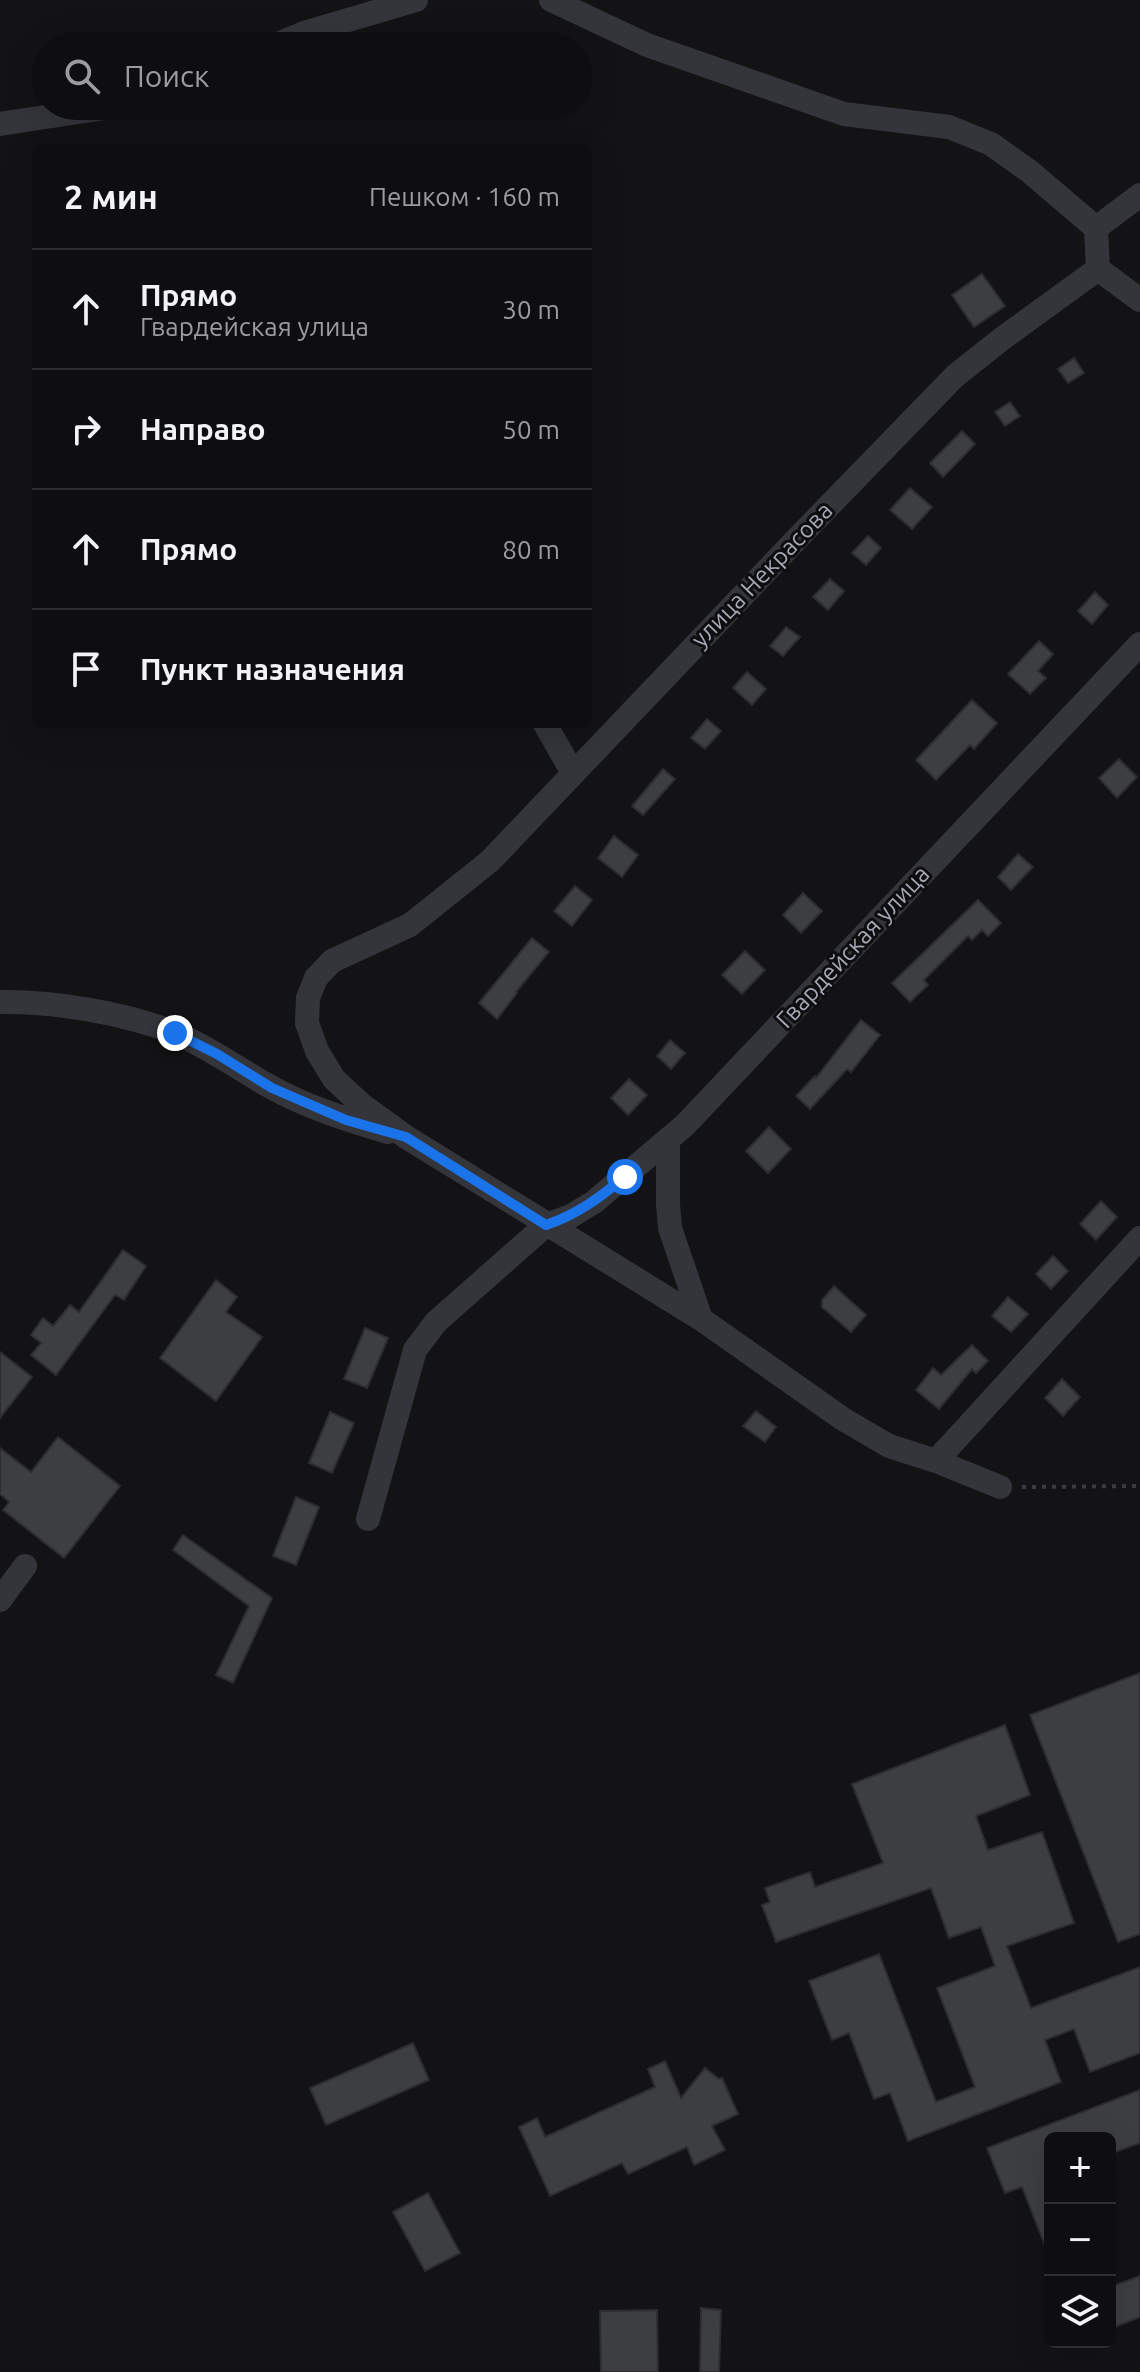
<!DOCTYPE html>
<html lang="ru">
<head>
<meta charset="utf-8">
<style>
  body { margin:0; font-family:Ubuntu,sans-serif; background:#171719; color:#f1f3f6 }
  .controls { position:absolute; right:24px; bottom:24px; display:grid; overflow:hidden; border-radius:12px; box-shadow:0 8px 32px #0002 }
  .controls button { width:72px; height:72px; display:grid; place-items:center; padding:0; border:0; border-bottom:2px solid #2e2e30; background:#0e0e10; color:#f1f3f6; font:40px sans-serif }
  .stop { position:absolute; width:24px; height:24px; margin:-18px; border:6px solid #1a73e8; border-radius:50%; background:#fff }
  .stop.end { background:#1a73e8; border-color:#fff; box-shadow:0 2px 8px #0008 }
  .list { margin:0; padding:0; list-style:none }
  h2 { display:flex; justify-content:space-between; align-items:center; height:104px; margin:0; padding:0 32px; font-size:34px }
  h2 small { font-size:26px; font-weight:400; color:#9b9c9f }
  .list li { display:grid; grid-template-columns:52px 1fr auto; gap:24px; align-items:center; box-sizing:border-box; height:120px; padding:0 32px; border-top:2px solid #2e2e30 }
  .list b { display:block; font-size:30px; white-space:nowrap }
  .list p { margin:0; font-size:26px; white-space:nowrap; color:#9b9c9f }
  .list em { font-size:26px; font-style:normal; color:#9b9c9f }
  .icon { flex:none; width:44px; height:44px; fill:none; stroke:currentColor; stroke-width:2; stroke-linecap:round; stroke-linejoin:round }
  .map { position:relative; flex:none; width:1140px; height:2372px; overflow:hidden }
  .search { position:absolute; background:#0e0e10; box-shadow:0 8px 32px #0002; left:32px; top:32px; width:560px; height:88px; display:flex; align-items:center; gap:20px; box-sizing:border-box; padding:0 28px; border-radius:44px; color:#9b9c9f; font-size:30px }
  .panel { position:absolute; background:#0e0e10; box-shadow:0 8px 32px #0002; left:32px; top:144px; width:560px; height:584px; border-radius:12px }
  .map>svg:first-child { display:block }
  .building { fill:#3d3e42; stroke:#2d2d31; stroke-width:2 }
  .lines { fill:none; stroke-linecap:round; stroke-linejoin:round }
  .path { stroke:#3a3c41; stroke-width:4; stroke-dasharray:4 6; stroke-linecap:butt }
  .minor { stroke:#34353a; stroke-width:24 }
  .route { stroke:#1a73e8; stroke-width:10 }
  .labels { text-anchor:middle; stroke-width:6; stroke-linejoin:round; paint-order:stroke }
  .street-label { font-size:24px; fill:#a4a9b5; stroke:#0e0e10 }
</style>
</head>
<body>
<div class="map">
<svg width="1140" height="2372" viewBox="0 0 1140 2372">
  <rect width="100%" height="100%" fill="#131315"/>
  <path class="building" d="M982 274 1005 306 974 327 952 295Z
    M1074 358 1084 373 1068 383 1058 369Z
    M1010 402 1020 416 1005 426 995 412Z
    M962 431 975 444 943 477 930 463Z
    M910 488 932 507 912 529 890 510Z
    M868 536 881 548 866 565 852 553Z
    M830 579 844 591 828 610 813 597Z
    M1095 592 1108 605 1092 624 1078 611Z
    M786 627 800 637 783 656 770 646Z
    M1039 641 1053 654 1038 671 1046 678 1030 694 1008 674Z
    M747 672 766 689 752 705 733 688Z
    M972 700 997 723 974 749 970 745 936 780 916 760Z
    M707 719 721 731 705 749 691 738Z
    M1119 759 1137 777 1117 798 1099 778Z
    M663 769 675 779 643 815 632 806Z
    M614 836 638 855 622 877 598 858Z
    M1018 854 1033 867 1011 890 998 877Z
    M575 886 592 900 572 926 554 911Z
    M803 893 822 911 801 933 783 915Z
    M978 900 1001 923 988 936 982 930 972 940 968 936 924 980 928 985 910 1002 892 983Z
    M532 938 549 952 516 992 517 993 497 1019 479 1003Z
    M745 951 765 970 742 994 722 975Z
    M861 1020 880 1035 851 1072 847 1069 810 1109 796 1096 815 1076 816 1078Z
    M670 1040 685 1053 671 1069 657 1056Z
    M629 1079 647 1095 628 1115 611 1098Z
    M769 1127 791 1149 768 1173 746 1151Z
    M1101 1201 1117 1217 1096 1240 1080 1224Z
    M123 1250 146 1266 124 1300 115 1295 56 1375 31 1355 41 1343 31 1335 43 1318 53 1326 70 1305 79 1312Z
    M1053 1256 1068 1271 1051 1289 1036 1274Z
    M216 1280 237 1297 226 1312 262 1337 216 1401 160 1358Z
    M834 1286 866 1315 851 1332 822 1307V1300Z
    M1008 1297 1028 1314 1011 1332 992 1316Z
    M365 1328 388 1338 367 1388 344 1379Z
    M972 1345 988 1361 976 1373 972 1369 939 1409 916 1390 933 1368 941 1375Z
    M0 1352 32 1377 0 1418Z
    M1062 1379 1080 1397 1063 1416 1045 1398Z
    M756 1411 776 1427 765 1442 743 1426Z
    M330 1412 354 1423 332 1473 309 1463Z
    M58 1437 120 1486 64 1558 3 1510 9 1502 0 1494V1448L31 1472Z
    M296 1497 319 1507 296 1565 273 1556Z
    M183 1535 272 1598 233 1683 216 1675 249 1606 173 1550Z
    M1140 1673V1934L1118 1942 1030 1715Z
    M1005 1725 1030 1795 976 1816 988 1850 1042 1832 1074 1923 1007 1946 1031 2008 1140 1967V2053L1090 2072 1074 2029 1045 2040 1061 2082 908 2141 890 2093 874 2099 849 2033 832 2040 809 1981 879 1954 936 2102 975 2087 937 1988 995 1966 981 1927 949 1938 931 1888 776 1942 762 1905 770 1902 765 1888 810 1872 815 1887 883 1863 852 1784Z
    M413 2043 429 2080 326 2125 310 2088Z
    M665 2061 681 2098 705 2068 719 2079 722 2078 738 2114 712 2126 725 2150 694 2165 687 2147 628 2174 622 2163 550 2196 519 2127 537 2118 545 2137 655 2087 648 2069Z
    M1140 2090V2143L1110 2154V2138H1050L1049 2256 1022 2187 1005 2193 987 2148Z
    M428 2193 460 2253 425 2271 393 2212Z
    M1140 2276V2317L1110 2329V2287Z
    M701 2308 721 2310 719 2372H700Z
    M657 2310 658 2372H601L600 2311Z"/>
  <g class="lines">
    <path class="path" d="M1022 1487 1140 1486"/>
    <path class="minor" d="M551 0 647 45 844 114 949 127 991 144 1029 171 1096 228
      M273 46 304 33 416 0
      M0 124 118 106
      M1098 269 1140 300
      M545 724 573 773
      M0 1002C54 1001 123 1013 173 1032 207 1046 237 1068 269 1086 306 1107 348 1120 388 1132
      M668 1140V1204L670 1228 701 1319
      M936 1461 1140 1238
      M1000 1487 936 1461 889 1446 843 1419 701 1319 406 1137 362 1105 334 1079 317 1051 307 1023 308 998 316 978 332 961 410 925 490 861 790 546 955 376 1003 338 1098 269 1096 228 1140 195
      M368 1519 415 1350 436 1322 546 1225 571 1216 594 1202 685 1125 1140 644
      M0 1600 25 1566"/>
  </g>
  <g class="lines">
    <path class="route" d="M175 1033 217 1054 272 1088 346 1120 406 1137 546 1225C578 1214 599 1198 625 1177"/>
  </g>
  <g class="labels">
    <g class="street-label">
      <text transform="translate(762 575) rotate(-46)" y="8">улица Некрасова</text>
      <text transform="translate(853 947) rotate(-47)" y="8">Гвардейская улица</text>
    </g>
  </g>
</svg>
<div class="controls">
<button>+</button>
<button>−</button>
<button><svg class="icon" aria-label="layers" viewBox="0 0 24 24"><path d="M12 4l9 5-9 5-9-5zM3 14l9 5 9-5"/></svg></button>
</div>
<div class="stop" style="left:625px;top:1177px"></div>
<div class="stop end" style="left:175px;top:1033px"></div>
<div class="search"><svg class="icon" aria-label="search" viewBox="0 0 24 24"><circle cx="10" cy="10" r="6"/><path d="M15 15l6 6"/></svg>Поиск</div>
<section class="panel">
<h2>2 мин<small>Пешком · 160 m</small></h2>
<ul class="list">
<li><svg class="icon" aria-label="ahead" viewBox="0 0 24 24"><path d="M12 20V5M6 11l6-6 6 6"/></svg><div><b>Прямо</b><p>Гвардейская улица</p></div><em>30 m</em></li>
<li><svg class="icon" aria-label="right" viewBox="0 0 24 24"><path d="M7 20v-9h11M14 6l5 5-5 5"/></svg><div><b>Направо</b></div><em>50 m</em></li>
<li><svg class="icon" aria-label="ahead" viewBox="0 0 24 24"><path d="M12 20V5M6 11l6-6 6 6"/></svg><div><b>Прямо</b></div><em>80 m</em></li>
<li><svg class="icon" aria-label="arrive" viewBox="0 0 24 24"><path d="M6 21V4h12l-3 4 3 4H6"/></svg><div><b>Пункт назначения</b></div></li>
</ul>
</section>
</div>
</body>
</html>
